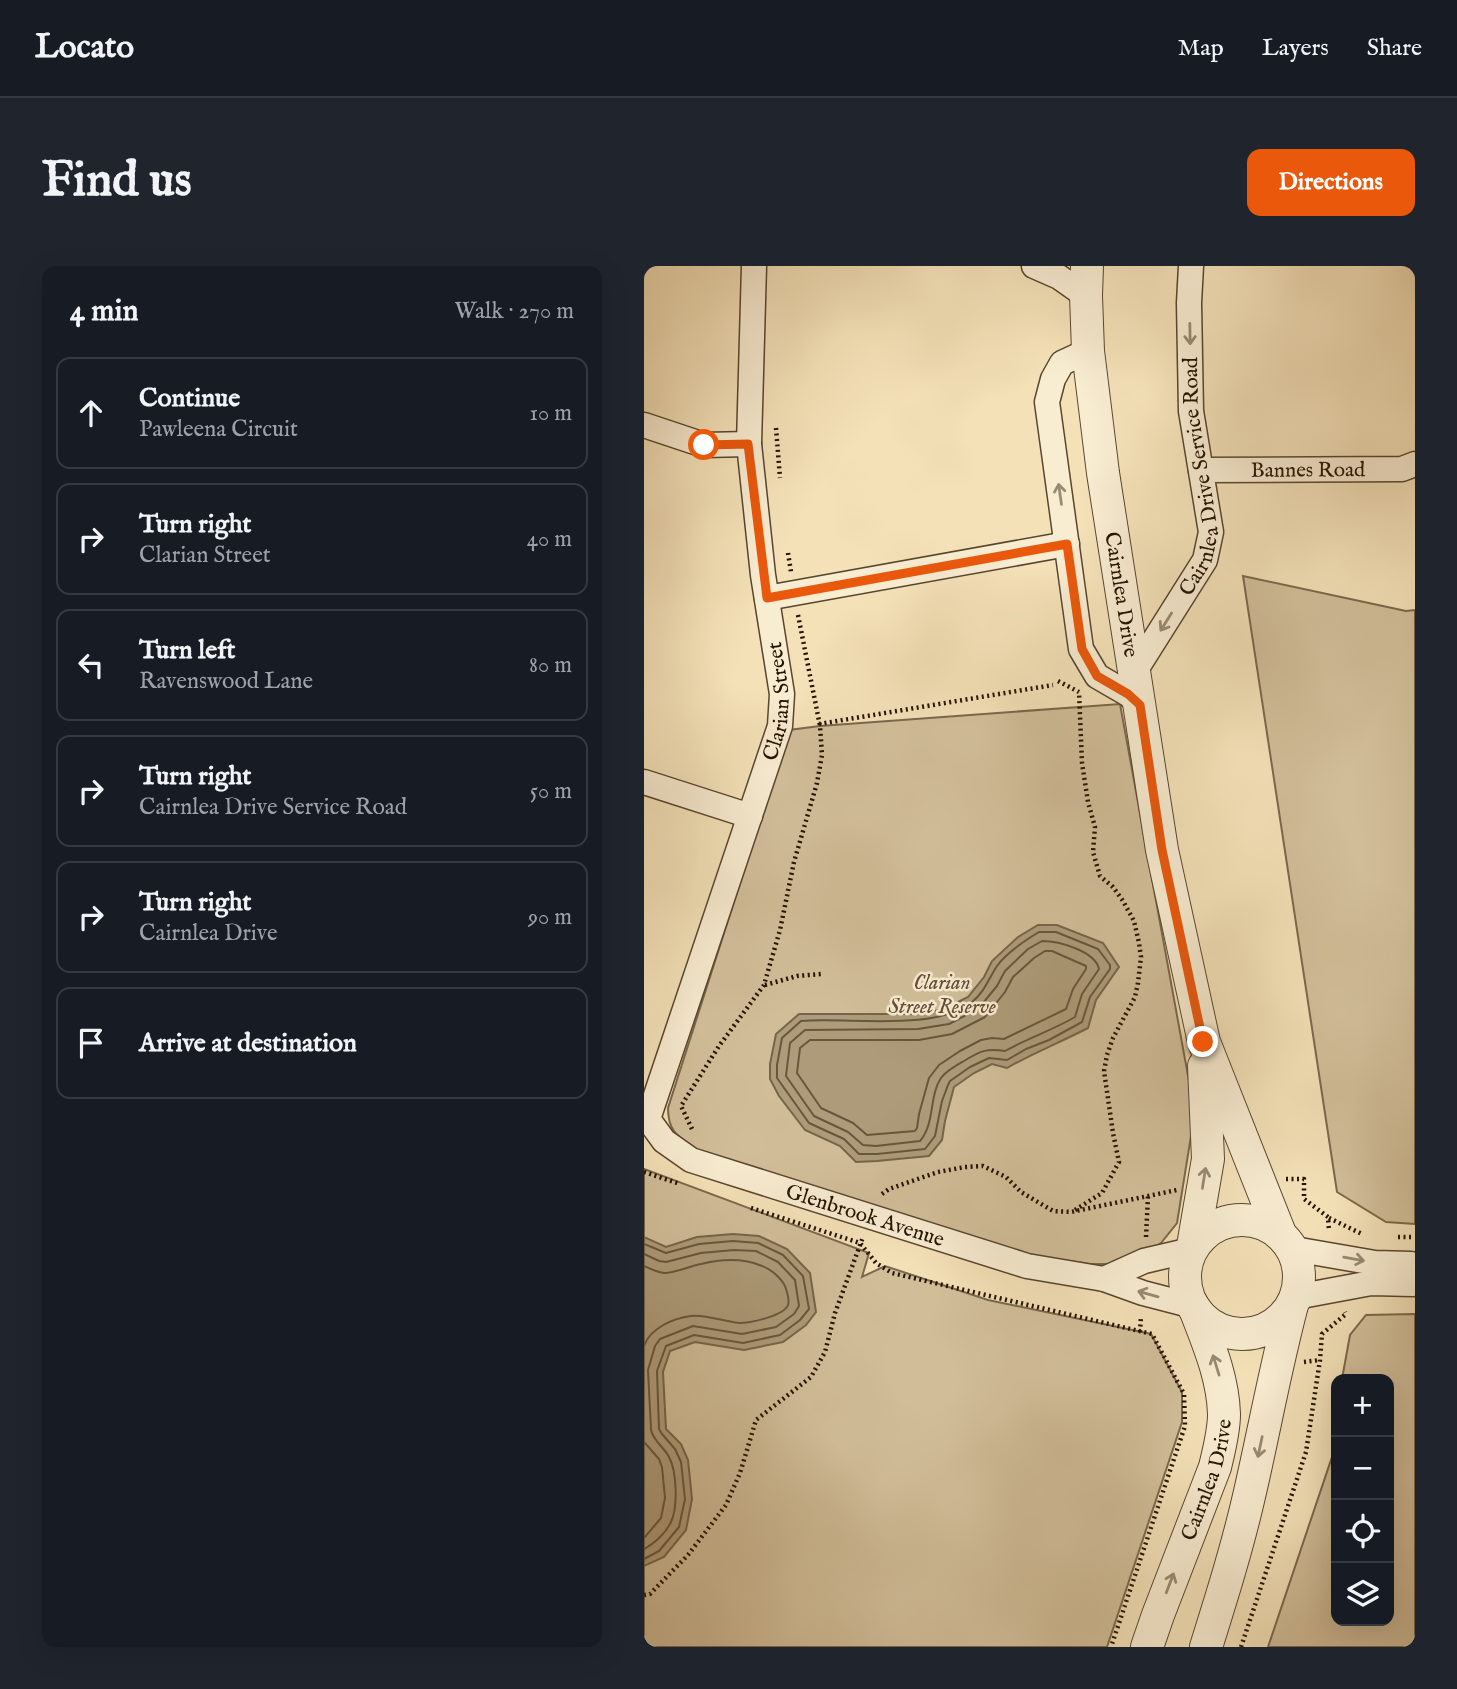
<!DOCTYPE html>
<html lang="en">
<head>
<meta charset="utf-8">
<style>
  body { margin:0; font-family:"IM FELL English",serif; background:#20242c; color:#f1f3f6 }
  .controls { position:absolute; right:21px; bottom:21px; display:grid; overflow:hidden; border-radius:14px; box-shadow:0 7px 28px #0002 }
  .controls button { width:63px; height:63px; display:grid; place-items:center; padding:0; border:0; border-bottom:2px solid #363941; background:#171b24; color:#f1f3f6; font:35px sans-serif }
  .stop { position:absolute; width:21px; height:21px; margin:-16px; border:5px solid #ea580c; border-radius:50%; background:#fff }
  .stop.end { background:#ea580c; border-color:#fff; box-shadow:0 2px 7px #0008 }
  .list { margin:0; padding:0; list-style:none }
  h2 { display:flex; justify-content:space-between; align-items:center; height:91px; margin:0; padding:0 28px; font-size:30px }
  h2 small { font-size:23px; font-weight:400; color:#9ea1a6 }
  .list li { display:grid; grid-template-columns:46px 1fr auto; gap:21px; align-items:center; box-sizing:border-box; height:112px; margin:0 14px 14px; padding:0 14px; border:2px solid #363941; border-radius:14px }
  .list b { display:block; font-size:26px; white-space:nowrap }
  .list p { margin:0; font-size:23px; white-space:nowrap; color:#9ea1a6 }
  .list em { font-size:23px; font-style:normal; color:#9ea1a6 }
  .icon { flex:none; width:38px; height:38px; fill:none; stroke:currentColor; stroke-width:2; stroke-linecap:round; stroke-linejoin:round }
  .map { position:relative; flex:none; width:771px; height:1381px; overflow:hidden; border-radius:14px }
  header { display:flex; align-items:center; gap:42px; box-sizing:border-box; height:98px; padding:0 35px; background:#171b24; border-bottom:2px solid #363941 }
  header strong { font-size:33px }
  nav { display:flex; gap:38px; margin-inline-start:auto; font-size:24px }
  .intro { display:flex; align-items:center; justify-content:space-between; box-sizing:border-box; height:168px; padding:0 42px }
  h1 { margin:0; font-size:49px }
  .button { padding:18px 32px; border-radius:14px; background:#ea580c; color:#fff; font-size:24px; font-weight:700 }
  main { display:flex; gap:42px; padding:0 42px }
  aside { flex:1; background:#171b24; border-radius:14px; box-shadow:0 7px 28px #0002 }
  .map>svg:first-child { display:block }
  .green { fill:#d1be99; stroke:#7a684c; stroke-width:2 }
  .water { fill:#ad9b79; stroke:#766549; stroke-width:2 }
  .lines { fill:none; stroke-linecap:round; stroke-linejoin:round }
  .shore { stroke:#68573c; stroke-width:2 }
  .minor-casing { stroke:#58462e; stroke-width:27 }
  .tertiary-casing { stroke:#58462e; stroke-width:34 }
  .path { stroke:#241300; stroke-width:4.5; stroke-dasharray:2 3.5; stroke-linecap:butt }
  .minor { stroke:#f8ecd1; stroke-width:24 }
  .tertiary { stroke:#f8ecd1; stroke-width:32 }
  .oneway { stroke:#998a73 }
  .route { stroke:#ea580c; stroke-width:9 }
  .labels { text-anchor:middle; stroke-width:5; stroke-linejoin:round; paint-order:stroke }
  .street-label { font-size:21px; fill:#241300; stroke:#f8ecd1 }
  .park-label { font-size:21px; font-style:italic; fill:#614f36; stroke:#f8ecd1 }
</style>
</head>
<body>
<header>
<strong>Locato</strong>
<nav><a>Map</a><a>Layers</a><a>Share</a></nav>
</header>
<div class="intro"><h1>Find us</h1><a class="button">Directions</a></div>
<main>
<aside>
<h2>4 min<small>Walk · 270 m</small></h2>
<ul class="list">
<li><svg class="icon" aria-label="ahead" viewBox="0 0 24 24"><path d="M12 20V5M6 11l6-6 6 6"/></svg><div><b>Continue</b><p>Pawleena Circuit</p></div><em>10 m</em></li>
<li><svg class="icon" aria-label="right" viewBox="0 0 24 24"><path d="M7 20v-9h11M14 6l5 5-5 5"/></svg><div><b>Turn right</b><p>Clarian Street</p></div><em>40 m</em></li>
<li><svg class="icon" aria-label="left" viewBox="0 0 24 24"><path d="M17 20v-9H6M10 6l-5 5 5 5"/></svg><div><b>Turn left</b><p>Ravenswood Lane</p></div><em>80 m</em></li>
<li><svg class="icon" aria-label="right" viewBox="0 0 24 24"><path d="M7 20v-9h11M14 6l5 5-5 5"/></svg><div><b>Turn right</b><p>Cairnlea Drive Service Road</p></div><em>50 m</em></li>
<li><svg class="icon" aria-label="right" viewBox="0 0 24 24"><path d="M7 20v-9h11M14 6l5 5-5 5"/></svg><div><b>Turn right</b><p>Cairnlea Drive</p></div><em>90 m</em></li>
<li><svg class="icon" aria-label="arrive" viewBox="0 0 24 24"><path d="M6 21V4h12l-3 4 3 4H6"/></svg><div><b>Arrive at destination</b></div></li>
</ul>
</aside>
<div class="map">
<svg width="771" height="1381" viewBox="0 0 771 1381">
  <rect width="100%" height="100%" fill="#f4e1b8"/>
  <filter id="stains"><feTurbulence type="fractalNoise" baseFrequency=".00286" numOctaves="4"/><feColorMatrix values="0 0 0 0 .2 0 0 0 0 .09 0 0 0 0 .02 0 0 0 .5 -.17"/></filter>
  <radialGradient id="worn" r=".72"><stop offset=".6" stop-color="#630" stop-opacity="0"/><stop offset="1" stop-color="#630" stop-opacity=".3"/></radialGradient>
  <path class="green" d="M599 310 762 345 771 344V958L742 956 693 926Z
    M476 438 547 826V870L533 957 517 977 503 988 479 998H446L389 990 54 884C35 871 24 867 24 842L145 464 176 460Z
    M0 903 225 987 218 1011 241 1000 344 1034 507 1068 538 1126V1156L463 1381H0Z
    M771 1048V1381H624L691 1182 692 1167V1355H745V1113H698L706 1069 722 1049Z"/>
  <path class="water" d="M394 659H413L459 677 475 701 452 734 444 762C417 776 389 787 363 802L348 798 330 807 310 821 301 855 298 874 285 890 233 895 212 896 196 880 161 864 135 830 126 813V798L132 768 155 748H274L300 743 324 731 340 711 348 695 374 671Z
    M89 968 115 970 143 983 166 1007 172 1046 162 1059 139 1076 100 1084 51 1076 26 1085 19 1106 22 1163 37 1178 44 1194 48 1233 42 1264 20 1291 0 1300V971L22 981 53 971Z"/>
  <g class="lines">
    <path class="shore" d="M395 666H412L454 683 466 699V703L446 731 438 756 405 774 382 783 363 794 345 792 326 801 306 815 304 819 298 835 291 870 281 883 233 888H215L200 873 165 857 133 812V799L138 772 157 755C204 751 292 766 328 736 340 727 345 712 353 700 363 686 380 675 395 666Z
      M398 675C415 675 451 685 455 703L438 728 431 751C409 764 384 772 361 785 343 782 336 785 320 795 313 799 302 805 297 812 285 830 291 858 276 875L232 880 219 879 204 866 170 850 142 810 146 777 161 764 274 763 305 758 334 743 353 720 361 705 384 683Z
      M401 685H408L442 700V703L429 723 422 743 360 773 348 772 337 774 316 785 295 799 285 812 275 848 273 862 271 865 223 869 209 857 177 842 153 807 156 782 166 774H275L308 768 341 751 361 726 369 711 390 692Z
      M0 978 22 987 55 978 89 975 114 977 139 989 159 1010 165 1043 156 1054 136 1069 99 1077 50 1069 22 1080 13 1105 15 1163 18 1168 31 1183 37 1196 41 1233 35 1261 15 1285 0 1293
      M0 988 15 995 22 996 57 987 90 984 112 985 134 996 151 1014 155 1040 150 1048 132 1061 98 1068 49 1060 16 1073 11 1080 4 1104 7 1164C10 1176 20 1181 25 1191 33 1206 34 1241 27 1256 22 1267 10 1278 0 1283
      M0 1000C6 1003 13 1006 20 1007 32 1007 45 1000 57 998 85 991 122 991 140 1018 142 1022 146 1034 144 1039 140 1050 106 1057 95 1057 81 1056 61 1048 47 1050 30 1052 6 1062 0 1080
      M0 1176 15 1193 18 1201 21 1232 17 1252 0 1272"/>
    <defs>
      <g id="minor">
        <path d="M390 0 415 11 442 30"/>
        <path d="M444 85 418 97 409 113 403 136 437 383 453 410 484 428 496 439"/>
        <path d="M0 159 60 179 105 178"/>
        <path id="s1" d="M557 204 758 203 771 198"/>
        <path d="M123 332 423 278"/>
        <path id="s2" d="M491 405 561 294 567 266 547 145 545 37 547 0"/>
        <path d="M0 516 106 550"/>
        <path id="s3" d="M4 853 136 460 138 428 119 309 105 178 110 0"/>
        <path id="s4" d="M0 854 4 853 20 875 47 894 383 1000 460 1013 499 1027 549 1040"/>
        <path d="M650 983 731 997 767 998 771 999"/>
        <path d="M460 1013 500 995 547 984"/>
        <path d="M652 1031 727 1017 769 1018 771 1015"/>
      </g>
      <g id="tertiary">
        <path id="s5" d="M443 0 442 30 444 85 459 207 518 584 560 776 635 965"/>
        <circle cx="598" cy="1011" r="57"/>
        <path d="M549 980 564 893 560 800"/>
        <path id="s6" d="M503 1381 514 1349 571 1201C575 1184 580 1166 580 1148 579 1111 564 1077 551 1043"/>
        <path d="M562 1381C578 1330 594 1279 606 1226 620 1165 631 1104 647 1043"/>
      </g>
    </defs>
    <use href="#minor" class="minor-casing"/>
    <use href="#tertiary" class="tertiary-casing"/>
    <path class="path" d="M132 162 136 212
      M144 287 147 306
      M414 415 435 426
      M175 458 409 419
      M121 719 153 710 177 708
      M48 863 37 840 75 780 120 719 136 664 150 596 173 517 178 489 176 460 154 349
      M0 906 36 918
      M642 913H660V933L684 951 685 965
      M238 928 245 923 294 906 321 901 339 900 362 911 377 926 409 945 427 946 533 924
      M107 942 216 977 232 997 248 1007 508 1068 540 1128 541 1160 467 1381
      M431 944 458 927 475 896 469 867 460 805 463 789 469 772 491 731 494 717 497 691 495 677 490 655 479 635 469 621 456 610 449 586 451 561 444 536 438 497 435 426
      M685 952 718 968
      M502 971 504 930
      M754 971H769
      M496 1066 497 1050
      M660 1096 676 1094
      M0 1329 6 1328 44 1289 82 1239 96 1207 112 1154 167 1111 181 1086 191 1047 219 971
      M597 1381 662 1186 676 1094 678 1068 702 1048 701 1046"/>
    <use href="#minor" class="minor"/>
    <use href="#tertiary" class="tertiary"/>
  </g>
  <defs><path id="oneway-shaft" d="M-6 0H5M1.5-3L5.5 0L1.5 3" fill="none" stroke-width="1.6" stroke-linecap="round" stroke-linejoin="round" transform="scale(1.75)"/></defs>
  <g class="oneway">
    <use href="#oneway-shaft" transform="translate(546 68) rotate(89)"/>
    <use href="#oneway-shaft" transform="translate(416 228) rotate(-98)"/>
    <use href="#oneway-shaft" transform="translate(522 356) rotate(122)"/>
    <use href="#oneway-shaft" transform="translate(560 912) rotate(-81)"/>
    <use href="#oneway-shaft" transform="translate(710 993) rotate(10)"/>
    <use href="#oneway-shaft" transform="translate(504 1028) rotate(-164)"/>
    <use href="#oneway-shaft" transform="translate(572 1099) rotate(-107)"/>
    <use href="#oneway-shaft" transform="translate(616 1181) rotate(102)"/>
    <use href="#oneway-shaft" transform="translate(526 1317) rotate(-69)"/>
  </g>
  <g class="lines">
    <path class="route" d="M60 179 104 178 123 332 423 278 438 383 453 410 484 428 496 439 518 584 559 776"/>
  </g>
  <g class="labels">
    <g class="street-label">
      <text dy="7" stroke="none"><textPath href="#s1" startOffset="107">Bannes Road</textPath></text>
      <text dy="7" stroke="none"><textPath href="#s2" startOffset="214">Cairnlea Drive Service Road</textPath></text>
      <text dy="7" stroke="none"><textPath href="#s5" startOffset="331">Cairnlea Drive</textPath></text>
      <text dy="7" stroke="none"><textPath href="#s3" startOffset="439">Clarian Street</textPath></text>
      <text dy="7" stroke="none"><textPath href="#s4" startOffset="247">Glenbrook Avenue</textPath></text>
      <text dy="7" stroke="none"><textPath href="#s6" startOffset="178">Cairnlea Drive</textPath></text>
    </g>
    <g class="park-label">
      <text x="298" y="723">Clarian<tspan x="298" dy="24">Street Reserve</tspan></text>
    </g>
  </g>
  <rect width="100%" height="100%" filter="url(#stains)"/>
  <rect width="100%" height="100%" fill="url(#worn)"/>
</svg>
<div class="controls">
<button>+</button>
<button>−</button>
<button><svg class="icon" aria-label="locate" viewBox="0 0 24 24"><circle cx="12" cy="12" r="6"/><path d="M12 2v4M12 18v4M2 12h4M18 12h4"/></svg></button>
<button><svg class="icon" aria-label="layers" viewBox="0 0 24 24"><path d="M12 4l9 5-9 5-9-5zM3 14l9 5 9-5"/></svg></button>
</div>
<div class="stop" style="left:60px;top:179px"></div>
<div class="stop end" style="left:559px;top:776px"></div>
</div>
</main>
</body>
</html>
